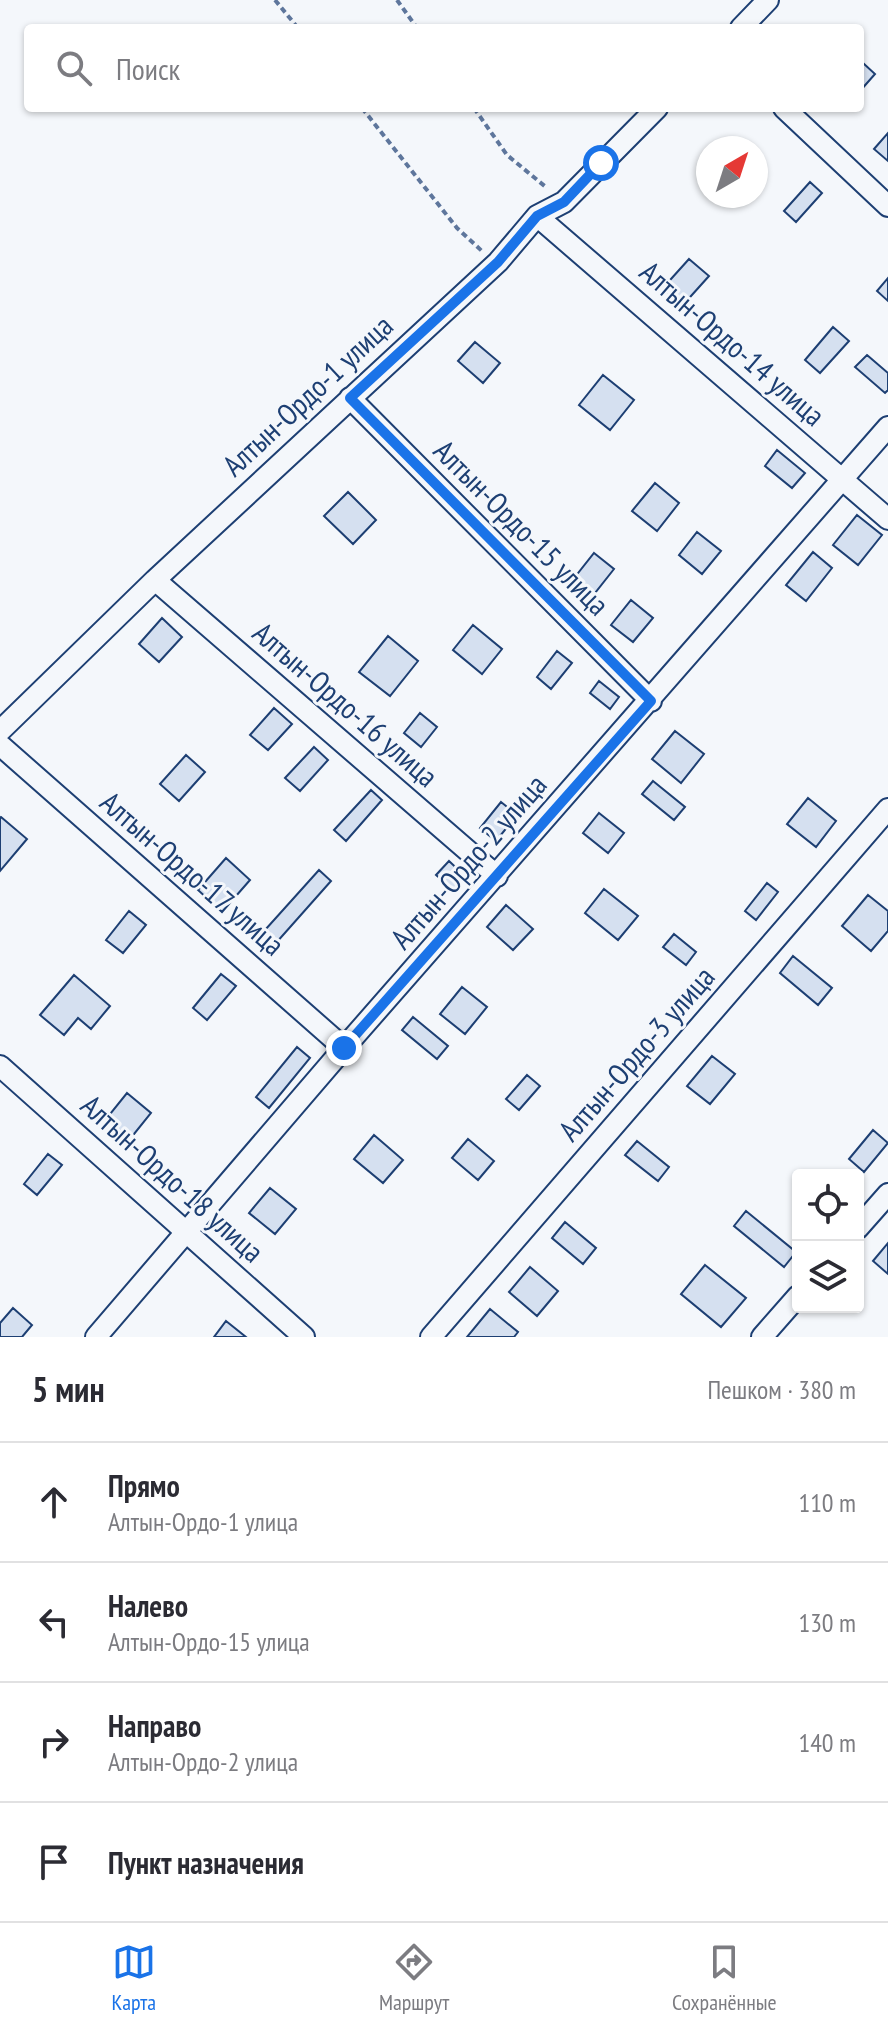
<!DOCTYPE html>
<html lang="ru">
<head>
<meta charset="utf-8">
<style>
  body { margin:0; font-family:"PT Sans Narrow",sans-serif; background:#f2f2f3; color:#2b2b33 }
  .controls { position:absolute; right:24px; bottom:24px; display:grid; overflow:hidden; border-radius:8px; box-shadow:0 2px 6px #0004 }
  .controls button { width:72px; height:72px; display:grid; place-items:center; padding:0; border:0; border-bottom:2px solid #e1e1e2; background:#fff; color:#2b2b33; font:40px sans-serif }
  .compass { position:absolute; left:696px; top:136px; width:72px; height:72px; border-radius:50%; background:#fff; box-shadow:0 2px 6px #0004; rotate:39deg }
  .stop { position:absolute; width:24px; height:24px; margin:-18px; border:6px solid #1a73e8; border-radius:50%; background:#fff }
  .stop.end { background:#1a73e8; border-color:#fff; box-shadow:0 2px 8px #0008 }
  .list { margin:0; padding:0; list-style:none }
  h2 { display:flex; justify-content:space-between; align-items:center; height:104px; margin:0; padding:0 32px; font-size:34px }
  h2 small { font-size:26px; font-weight:400; color:#7c7c81 }
  .list li { display:grid; grid-template-columns:52px 1fr auto; gap:24px; align-items:center; box-sizing:border-box; height:120px; padding:0 32px; border-top:2px solid #e1e1e2 }
  .list b { display:block; font-size:30px; white-space:nowrap }
  .list p { margin:0; font-size:26px; white-space:nowrap; color:#7c7c81 }
  .list em { font-size:26px; font-style:normal; color:#7c7c81 }
  .icon { flex:none; width:44px; height:44px; fill:none; stroke:currentColor; stroke-width:2; stroke-linecap:round; stroke-linejoin:round }
  .map { position:relative; flex:none; width:888px; height:1337px; overflow:hidden }
  .search { position:absolute; background:#fff; box-shadow:0 2px 6px #0004; left:24px; right:24px; top:24px; height:88px; display:flex; align-items:center; gap:20px; box-sizing:border-box; padding:0 28px; border-radius:8px; color:#7c7c81; font-size:30px }
  .sheet { height:584px; background:#fff }
  nav { display:flex; justify-content:space-around; align-items:center; box-sizing:border-box; height:112px; border-top:2px solid #e1e1e2; background:#fff; font-size:22px; color:#7c7c81 }
  nav a { display:grid; justify-items:center; gap:4px }
  nav .on { color:#1a73e8 }
  .map>svg:first-child { display:block }
  .building { fill:#d5e0f0; stroke:#1d3f73; stroke-width:2 }
  .lines { fill:none; stroke-linecap:round; stroke-linejoin:round }
  .street-casing { stroke:#1d3f73; stroke-width:24 }
  .path { stroke:#5e769c; stroke-width:4; stroke-dasharray:6 4; stroke-linecap:butt }
  .street { stroke:#f4f7fb; stroke-width:20 }
  .route { stroke:#1a73e8; stroke-width:10 }
  .labels { text-anchor:middle; stroke-width:6; stroke-linejoin:round; paint-order:stroke }
  .street-label { font-size:30px; fill:#1d3f73; stroke:#f4f7fb }
</style>
</head>
<body>
<div class="map">
<svg width="888" height="1337" viewBox="0 0 888 1337">
  <rect width="100%" height="100%" fill="#f4f7fb"/>
  <path class="building" d="M863 63 875 74 860 91V66Z
    M888 133V161L874 149Z
    M810 182 822 193 796 222 784 211Z
    M689 259 709 276 682 306 662 289Z
    M888 278V301L877 291Z
    M833 327 849 341 820 373 805 360Z
    M475 342 500 363 483 383 458 361Z
    M867 355 888 373V390L885 393 855 367Z
    M603 375 634 400 610 430 579 405Z
    M777 450 805 473 792 488 765 466Z
    M655 483 679 503 657 531 632 511Z
    M348 492 376 520 353 544 324 516Z
    M857 515 882 535 858 565 833 545Z
    M697 532 721 551 702 574 679 555Z
    M813 552 832 568 806 601 786 585Z
    M594 553 614 569 591 598 571 582Z
    M631 600 653 618 633 642 611 625Z
    M162 618 182 637 159 662 139 644Z
    M473 625 502 649 482 674 453 650Z
    M388 636 418 661 390 696 359 672Z
    M557 651 572 663 551 689 537 677Z
    M599 681 619 697 610 709 590 693Z
    M274 708 292 724 268 750 250 735Z
    M420 713 437 727 421 747 404 733Z
    M675 731 704 754 681 783 652 759Z
    M314 747 328 760 300 791 285 778Z
    M186 755 205 772 179 801 160 784Z
    M653 781 685 807 674 820 642 794Z
    M371 790 382 800 346 841 334 830Z
    M808 798 836 821 816 847 787 824Z
    M501 802 517 815 496 841 480 828Z
    M599 813 624 833 608 853 583 833Z
    M1 817 27 839 0 871V818Z
    M226 858 250 880 222 912 198 890Z
    M449 861 466 877 454 891 436 875Z
    M319 870 331 881 268 952 256 940Z
    M767 883 778 892 756 920 745 911Z
    M604 889 638 916 618 940 585 913Z
    M868 895 888 911V931L871 951 842 926Z
    M506 905 533 929 513 950 487 927Z
    M129 911 146 925 123 953 106 940Z
    M674 934 696 952 686 965 663 947Z
    M793 956 832 988 818 1005 780 973Z
    M221 974 236 986 207 1020 193 1008Z
    M74 975 110 1006 91 1029 78 1018 64 1035 40 1015Z
    M462 987 487 1007 465 1034 440 1014Z
    M413 1017 448 1046 437 1059 402 1030Z
    M297 1047 310 1058 269 1108 256 1097Z
    M712 1056 735 1074 710 1104 687 1086Z
    M527 1075 540 1086 519 1110 506 1099Z
    M127 1093 151 1113 130 1139 106 1119Z
    M873 1130 888 1143 864 1172 849 1159Z
    M374 1135 403 1160 383 1183 354 1159Z
    M468 1139 494 1161 478 1180 452 1158Z
    M637 1141 669 1167 658 1181 625 1155Z
    M48 1154 62 1165 37 1195 24 1184Z
    M270 1188 296 1209 275 1234 249 1213Z
    M746 1211 796 1252 784 1267 734 1226Z
    M565 1222 596 1248 583 1264 552 1238Z
    M888 1243V1274L873 1261Z
    M705 1265 746 1298 721 1327 681 1294Z
    M530 1267 558 1291 537 1316 509 1292Z
    M13 1308 32 1325 22 1337H0V1323Z
    M490 1309 518 1332 514 1337H467Z
    M226 1321 246 1337H214Z"/>
  <g class="lines">
    <defs>
      <path id="street" d="M741 28 768 0
        M784 108 888 206
        M537 216 888 519
        M350 398 651 701
        M155 580 497 876
        M0 731 155 580 498 262 537 216 564 202 657 108
        M0 745 344 1048
        M0 1066 304 1337
        M858 1228 888 1194
        M96 1337 344 1048 888 427
        M431 1337 888 809
        M762 1337 798 1296"/>
    </defs>
    <use href="#street" class="street-casing"/>
    <path class="path" d="M275 0 298 28
      M397 0 417 28
      M362 108 457 228 483 252
      M474 108 507 155 547 188"/>
    <use href="#street" class="street"/>
  </g>
  <g class="lines">
    <path class="route" d="M344 1048 651 701 350 398 498 262 537 216 564 202 601 163"/>
  </g>
  <g class="labels">
    <g class="street-label">
      <text transform="translate(732 344) rotate(41)" y="10">Алтын-Ордо-14 улица</text>
      <text transform="translate(308 396) rotate(-43)" y="10">Алтын-Ордо-1 улица</text>
      <text transform="translate(521 528) rotate(45)" y="10">Алтын-Ордо-15 улица</text>
      <text transform="translate(345 705) rotate(41)" y="10">Алтын-Ордо-16 улица</text>
      <text transform="translate(469 862) rotate(-49)" y="10">Алтын-Ордо-2 улица</text>
      <text transform="translate(192 874) rotate(41)" y="10">Алтын-Ордо-17 улица</text>
      <text transform="translate(637 1054) rotate(-49)" y="10">Алтын-Ордо-3 улица</text>
      <text transform="translate(172 1179) rotate(42)" y="10">Алтын-Ордо-18 улица</text>
    </g>
  </g>
</svg>
<div class="controls">
<button><svg class="icon" aria-label="locate" viewBox="0 0 24 24"><circle cx="12" cy="12" r="6"/><path d="M12 2v4M12 18v4M2 12h4M18 12h4"/></svg></button>
<button><svg class="icon" aria-label="layers" viewBox="0 0 24 24"><path d="M12 4l9 5-9 5-9-5zM3 14l9 5 9-5"/></svg></button>
</div>
<svg class="compass" viewBox="-18 -18 36 36"><path d="M0-13l5 13h-10z" fill="#e53935"/><path d="M0 13l5-13h-10z" fill="#7c7c81"/></svg>
<div class="stop" style="left:601px;top:163px"></div>
<div class="stop end" style="left:344px;top:1048px"></div>
<div class="search"><svg class="icon" aria-label="search" viewBox="0 0 24 24"><circle cx="10" cy="10" r="6"/><path d="M15 15l6 6"/></svg>Поиск</div>
</div>
<section class="sheet">
<h2>5 мин<small>Пешком · 380 m</small></h2>
<ul class="list">
<li><svg class="icon" aria-label="ahead" viewBox="0 0 24 24"><path d="M12 20V5M6 11l6-6 6 6"/></svg><div><b>Прямо</b><p>Алтын-Ордо-1 улица</p></div><em>110 m</em></li>
<li><svg class="icon" aria-label="left" viewBox="0 0 24 24"><path d="M17 20v-9H6M10 6l-5 5 5 5"/></svg><div><b>Налево</b><p>Алтын-Ордо-15 улица</p></div><em>130 m</em></li>
<li><svg class="icon" aria-label="right" viewBox="0 0 24 24"><path d="M7 20v-9h11M14 6l5 5-5 5"/></svg><div><b>Направо</b><p>Алтын-Ордо-2 улица</p></div><em>140 m</em></li>
<li><svg class="icon" aria-label="arrive" viewBox="0 0 24 24"><path d="M6 21V4h12l-3 4 3 4H6"/></svg><div><b>Пункт назначения</b></div></li>
</ul>
</section>
<nav>
<a class="on"><svg class="icon" aria-label="map" viewBox="0 0 24 24"><path d="M3 6l6-2 6 2 6-2v14l-6 2-6-2-6 2zM9 4v14M15 6v14"/></svg>Карта</a>
<a><svg class="icon" aria-label="directions" viewBox="0 0 24 24"><path d="M12 3l9 9-9 9-9-9zM9 14v-3h6M13 9l2 2-2 2"/></svg>Маршрут</a>
<a><svg class="icon" aria-label="saved" viewBox="0 0 24 24"><path d="M7 4h10v16l-5-4-5 4z"/></svg>Сохранённые</a>
</nav>
</body>
</html>
